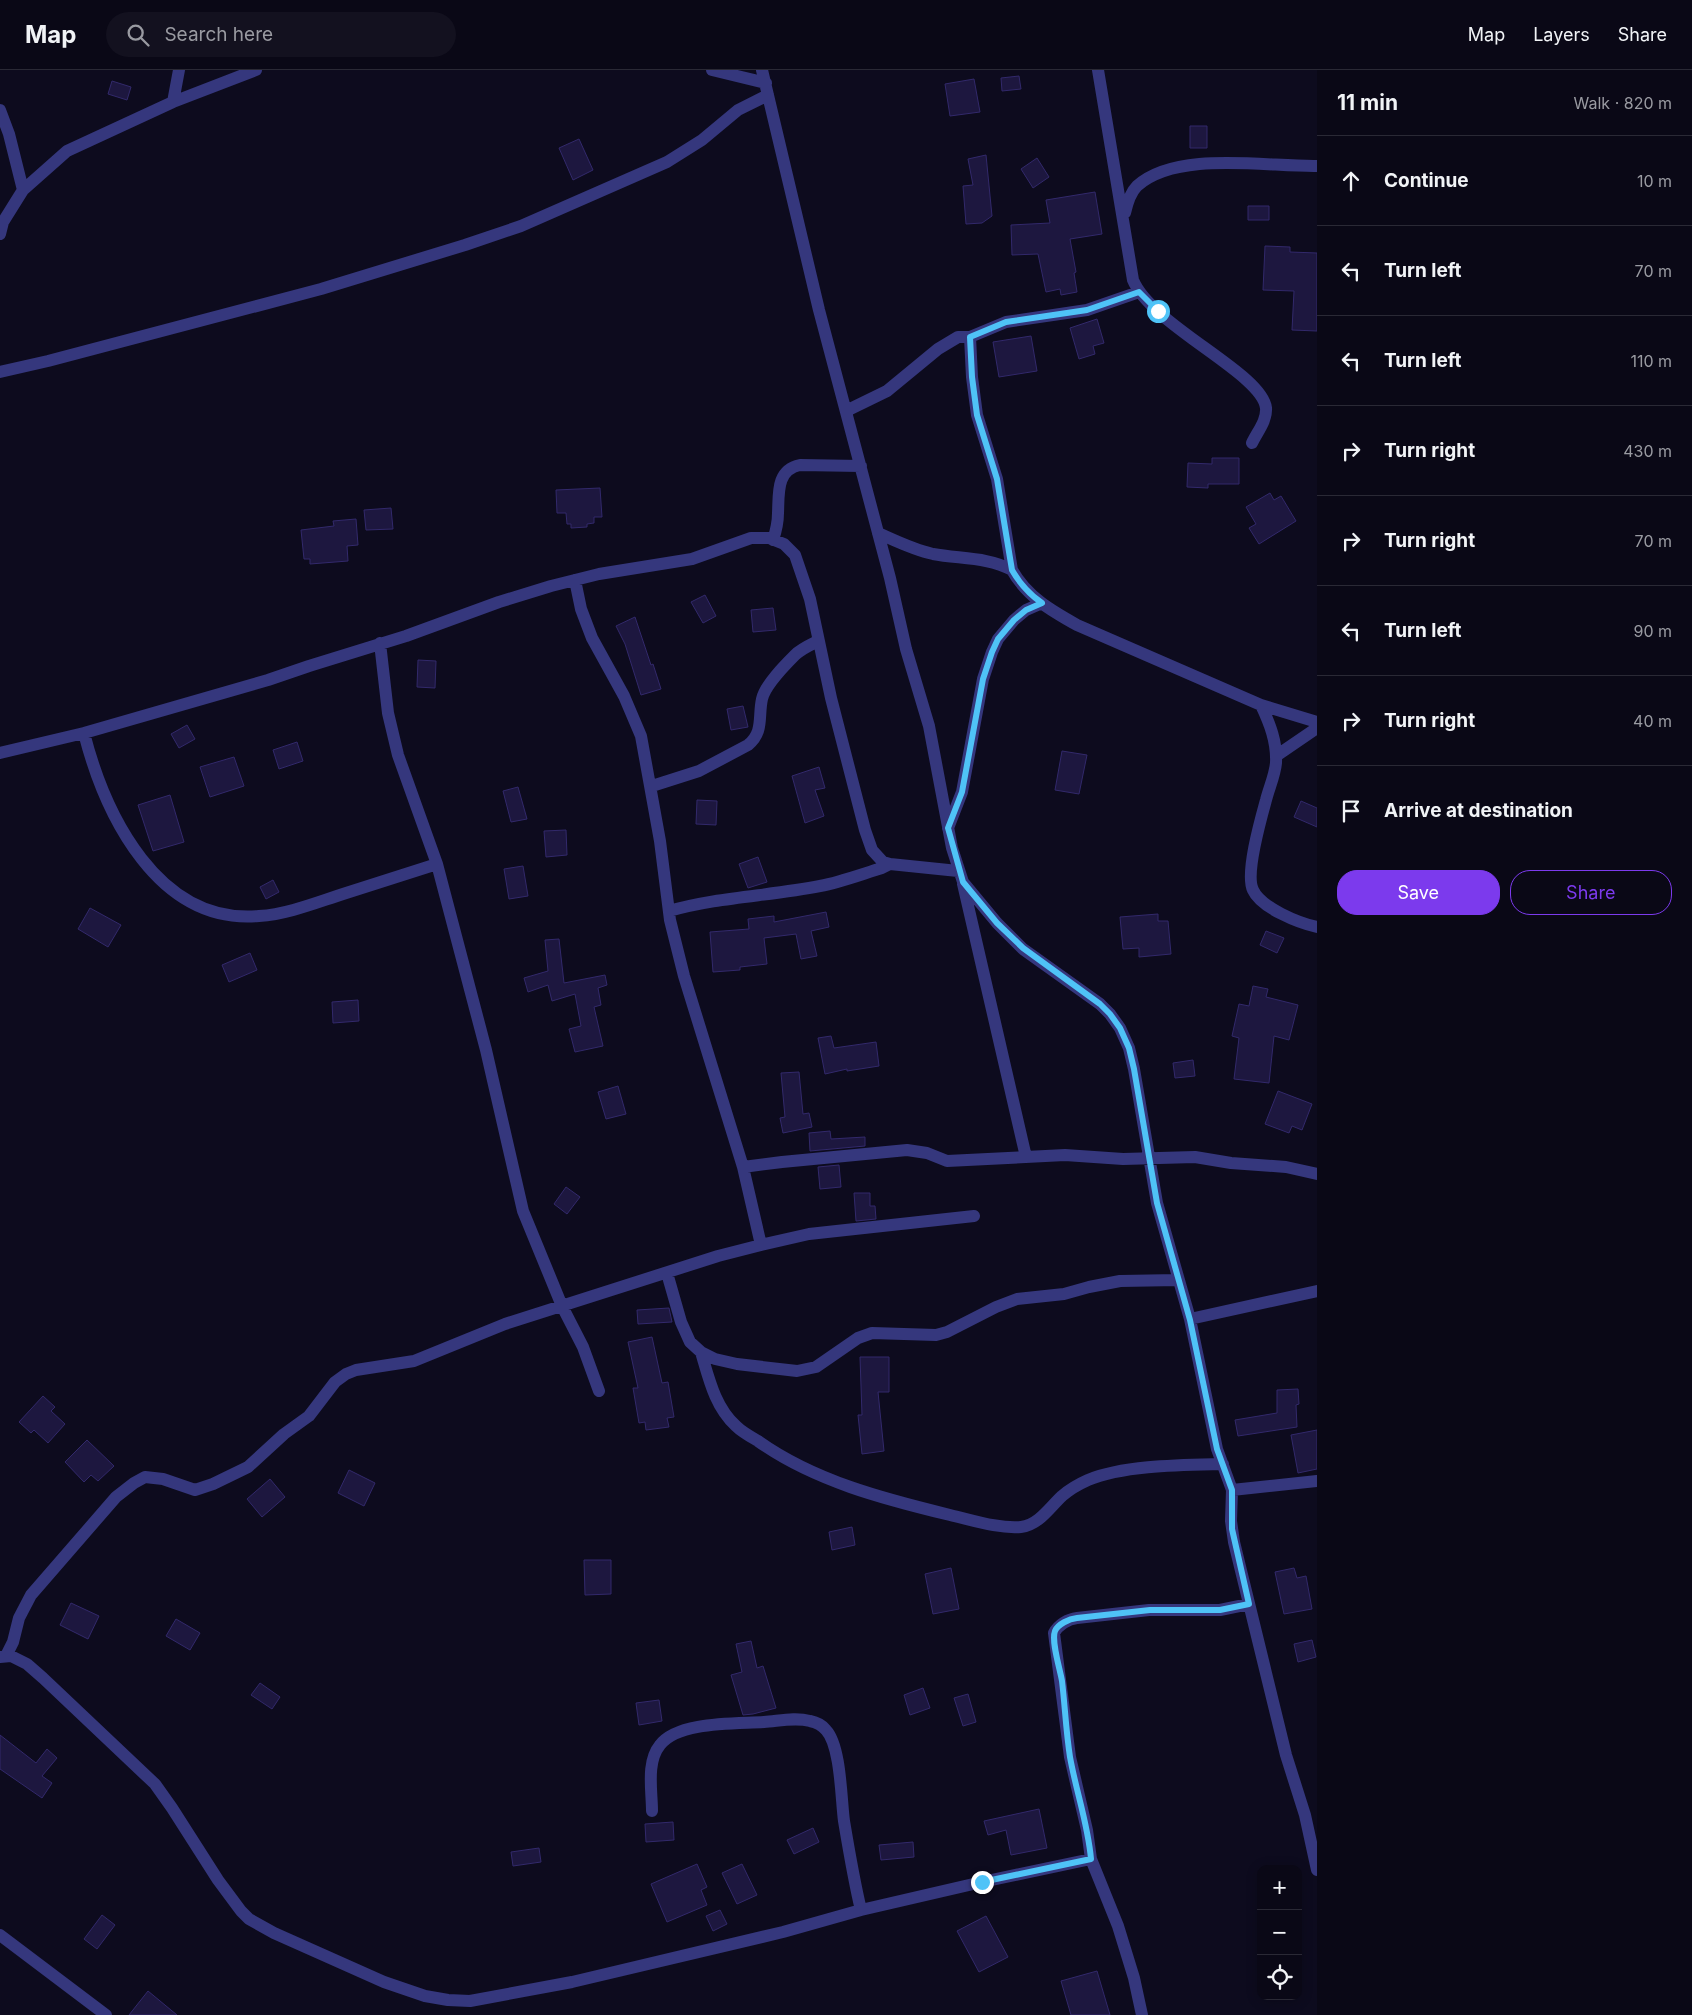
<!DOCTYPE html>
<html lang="en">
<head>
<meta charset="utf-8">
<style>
  body { margin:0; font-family:Inter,sans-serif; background:#13111f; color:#f1f3f6 }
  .controls { position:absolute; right:15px; bottom:15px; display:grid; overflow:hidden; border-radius:10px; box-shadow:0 2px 12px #0003 }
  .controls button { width:45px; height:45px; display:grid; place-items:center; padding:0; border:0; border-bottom:1px solid #2a2935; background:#0a0816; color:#f1f3f6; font:25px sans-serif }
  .stop { position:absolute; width:15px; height:15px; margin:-11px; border:4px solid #4fc3f7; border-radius:50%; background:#fff }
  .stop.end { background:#4fc3f7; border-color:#fff; box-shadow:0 1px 5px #0008 }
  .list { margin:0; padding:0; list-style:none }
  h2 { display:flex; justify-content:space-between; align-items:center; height:65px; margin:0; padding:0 20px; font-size:21px }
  h2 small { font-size:16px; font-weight:400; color:#999aa1 }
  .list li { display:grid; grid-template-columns:32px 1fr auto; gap:15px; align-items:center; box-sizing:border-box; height:90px; padding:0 20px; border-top:1px solid #2a2935 }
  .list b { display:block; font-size:19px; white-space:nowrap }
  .list em { font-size:16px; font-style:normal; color:#999aa1 }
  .actions { display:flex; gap:10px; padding:15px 20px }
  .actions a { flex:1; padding:11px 0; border:1px solid #7c3aed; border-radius:20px; text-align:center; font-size:18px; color:#7c3aed }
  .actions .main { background:#7c3aed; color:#fff }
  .icon { flex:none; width:28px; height:28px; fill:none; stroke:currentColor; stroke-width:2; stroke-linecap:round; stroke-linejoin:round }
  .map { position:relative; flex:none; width:1317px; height:1945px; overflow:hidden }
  header { display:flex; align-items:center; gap:30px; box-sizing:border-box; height:70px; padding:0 25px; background:#0a0816; border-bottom:1px solid #2a2935 }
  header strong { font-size:24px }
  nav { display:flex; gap:28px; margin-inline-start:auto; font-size:18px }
  .search { width:350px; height:45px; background:#13111f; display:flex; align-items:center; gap:12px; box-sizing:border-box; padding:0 18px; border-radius:28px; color:#999aa1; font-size:19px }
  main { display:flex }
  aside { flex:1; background:#0a0816 }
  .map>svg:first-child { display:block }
  .building { fill:#1d173f; stroke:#32296b }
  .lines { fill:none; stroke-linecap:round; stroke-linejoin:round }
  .minor { stroke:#35377d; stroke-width:12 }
  .route { stroke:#4fc3f7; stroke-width:6 }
</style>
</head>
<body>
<header>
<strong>Map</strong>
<div class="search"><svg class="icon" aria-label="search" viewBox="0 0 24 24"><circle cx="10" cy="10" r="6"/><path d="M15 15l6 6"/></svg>Search here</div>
<nav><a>Map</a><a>Layers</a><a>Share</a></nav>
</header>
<main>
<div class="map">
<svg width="1317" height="1945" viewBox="0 0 1317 1945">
  <rect width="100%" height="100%" fill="#0d0b1e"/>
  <path class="building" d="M1019 6 1021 19 1002 21 1001 8Z
    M974 9 980 42 950 46 945 14Z
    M112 11 131 17 127 30 108 24Z
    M1190 56H1207V78H1190Z
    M579 69 593 100 573 110 559 78Z
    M986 85 992 146 982 153 966 154 963 116 973 115 968 89Z
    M1037 88 1049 107 1033 118 1021 99Z
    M1095 122 1102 164 1070 169 1076 202 1074 203 1077 222 1061 225 1060 219 1046 222 1038 184 1012 185 1011 155 1050 153 1046 130Z
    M1248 136H1269V150H1248Z
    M1265 176 1290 177V182L1317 183V261L1292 260 1294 221 1263 220Z
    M1097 249 1104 273 1093 276 1095 284 1079 289 1070 258Z
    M1031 266 1037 301 999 307 993 272Z
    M1212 388H1239V414H1208V418L1187 417 1188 393 1212 394Z
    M600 418 602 447H594V453L587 454V457L571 458V454H567L566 443H557L556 420Z
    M1270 423 1274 430 1281 426 1296 451 1259 474 1249 458 1256 454 1246 437Z
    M391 438 393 459 366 460 364 440Z
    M356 449 358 475 347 476 348 491 310 494V489H304L301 460 334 456 333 451Z
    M705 525 716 546 703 553 691 532Z
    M773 538 776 560 753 562 751 540Z
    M635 547 651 595 653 594 661 619 641 625 625 574 616 556Z
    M418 590 436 591 435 618 417 617Z
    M743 636 748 657 731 660 727 639Z
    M187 655 195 669 179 678 171 664Z
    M297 672 303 691 279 699 273 680Z
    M1062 681 1087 685 1079 724 1055 720Z
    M234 687 244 716 210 727 200 697Z
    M819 697 825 718 815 720 824 746 805 753 792 706Z
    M518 717 527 749 511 752 503 721Z
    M170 725 184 772 153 781 138 735Z
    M697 730 717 731 716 755 696 754Z
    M1301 731 1317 738V757L1294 747Z
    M566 760 567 785 546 787 544 761Z
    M758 787 767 812 748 818 739 794Z
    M523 796 528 826 509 829 504 799Z
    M273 810 279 822 266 829 260 817Z
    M90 838 121 855 108 877 78 859Z
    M826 842 829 857 811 861 817 886 801 889 796 864 764 868 767 894 740 897V900L713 902 710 862 749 859 748 849 774 846V852Z
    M1158 844V851H1168L1171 884 1139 887V878L1123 879 1120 847Z
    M1266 861 1284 868 1277 883 1260 875Z
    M559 869 564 913 605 905 607 915 598 918 601 935 594 937 603 976 575 982 569 959 581 956 575 924 552 931 548 915 528 922 524 908 548 901 545 870Z
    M250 883 257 900 229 912 222 895Z
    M1253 916 1268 919 1266 927 1298 935 1289 970 1274 966 1269 1013 1234 1009 1239 968 1232 966 1239 934 1249 936Z
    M358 930 359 951 333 953 332 932Z
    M831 966 834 978 876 972 879 996 847 1001V999L825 1004 818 968Z
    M1193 990 1195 1006 1175 1008 1173 993Z
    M799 1002 803 1044 809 1043 812 1057 783 1063 780 1048 785 1047 781 1003Z
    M618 1016 626 1044 606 1049 598 1022Z
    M1278 1021 1312 1034 1302 1060 1292 1056 1289 1063 1265 1054Z
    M830 1061 831 1069 865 1067V1076L810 1081 809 1063Z
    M839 1095 841 1117 820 1119 818 1097Z
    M566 1117 580 1127 567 1144 554 1134Z
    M854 1123H870V1136H875L876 1149 856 1151Z
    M669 1238 672 1252 638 1254 637 1240Z
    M652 1267 662 1313 668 1312 674 1347 667 1348 669 1357 646 1360 645 1352 639 1353 633 1318H638L628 1272Z
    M860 1287H889V1322H878L884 1381 862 1384 858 1345H862Z
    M1298 1319 1299 1334 1296 1335 1297 1357 1238 1366 1235 1350 1277 1343V1320Z
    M43 1326 55 1337 51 1341 65 1354 48 1373 34 1360 31 1363 19 1352Z
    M1317 1360V1399L1298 1403 1291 1365Z
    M87 1370 114 1396 98 1411 91 1405 84 1412 65 1392Z
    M349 1400 375 1413 364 1436 338 1423Z
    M270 1409 285 1427 262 1447 247 1429Z
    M852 1457 855 1475 832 1480 829 1462Z
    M584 1490H611V1524L585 1525Z
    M951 1498 959 1539 933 1544 925 1504Z
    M1294 1498 1297 1508 1306 1506 1312 1539 1284 1544 1275 1502Z
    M71 1533 99 1546 88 1569 60 1555Z
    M176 1549 200 1563 190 1580 166 1566Z
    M1312 1570 1316 1587 1298 1592 1294 1574Z
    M751 1571 757 1598 763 1596 776 1638 753 1644 743 1645 731 1605 742 1602 736 1574Z
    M260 1613 280 1627 272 1639 251 1625Z
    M923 1618 930 1638 910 1645 904 1625Z
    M968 1624 976 1652 963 1656 954 1628Z
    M659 1630 662 1651 639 1655 636 1633Z
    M0 1665 36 1693 47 1679 57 1688 42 1706 52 1713 42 1728 0 1699Z
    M1039 1739 1047 1778 1011 1785 1006 1760 988 1765 984 1751Z
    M673 1752 674 1770 646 1772 645 1754Z
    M813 1758 819 1772 794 1784 787 1770Z
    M913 1772 914 1787 881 1790 879 1775Z
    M539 1778 541 1792 513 1796 511 1782Z
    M697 1794 707 1817 701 1820 707 1835 667 1852 651 1814Z
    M742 1794 757 1825 737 1834 722 1803Z
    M720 1840 727 1854 713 1861 706 1846Z
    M102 1845 115 1855 97 1879 84 1869Z
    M986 1846 1008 1887 979 1902 957 1861Z
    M1097 1901 1110 1945H1071L1061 1911Z
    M148 1921 177 1945H129Z"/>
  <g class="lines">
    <path class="minor" d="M712 0 766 13
      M762 0 819 240 890 508 906 579 929 656 952 778 963 812 997 853 1023 879 1100 934 1110 944 1120 958 1129 978 1134 999 1157 1133 1190 1249 1217 1379 1232 1420 1231 1451 1234 1472 1286 1685 1305 1745 1317 1800
      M1098 0 1133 210C1152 256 1262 303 1266 338 1267 351 1257 362 1252 373
      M173 32 179 0
      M0 40 9 64 23 120
      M1125 143C1127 134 1130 123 1137 116 1177 80 1267 97 1317 96
      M0 164 3 152 23 120 67 81 173 32 256 0
      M970 267 972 307 977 345 997 409 1012 500C1027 527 1052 541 1077 555L1261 635 1317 652
      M0 302 48 291 321 219 465 175 521 156 667 92 702 70 738 40 768 25
      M846 341 887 321 938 279 958 267H970L1006 252 1087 240 1139 222
      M878 463C896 471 914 480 933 484 960 489 988 487 1012 500
      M773 470C776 461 778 452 778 443 779 423 776 400 800 395L861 396
      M575 510 581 539 592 568 624 626 641 666 660 771 670 850 684 906 743 1097 761 1175
      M380 573 388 643 398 685 437 794 486 980 523 1141 562 1236 583 1277 599 1321
      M1261 635C1270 654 1277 672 1276 693 1275 705 1269 718 1266 730 1261 748 1245 804 1253 820 1261 838 1299 853 1317 857
      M84 663C105 745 158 855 259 846 288 844 315 833 343 824 374 814 405 804 437 794
      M0 683 84 663 268 610 309 596 406 566 499 532 551 516 599 504 692 489 751 468H769L784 474 795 485 810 529 831 628 865 760 872 780 883 792 890 794 958 801
      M1276 686 1317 658
      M652 716 699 701 748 675C764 662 758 647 762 629 765 615 785 595 795 585 801 579 810 575 818 571
      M948 758 962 722 983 609 992 582 998 569 1014 550 1026 540 1042 533
      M963 814 1026 1087
      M669 841C718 827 769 826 820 816 841 812 862 804 882 798L890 794
      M743 1097 782 1092 907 1080 927 1083 947 1091 1065 1085 1123 1089 1195 1087 1231 1093 1286 1097 1317 1104
      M667 1203 681 1252 690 1272 701 1282 715 1289 737 1294 797 1301 816 1297 858 1268 872 1263 936 1265 947 1262 996 1237 1017 1229 1064 1224 1089 1217 1120 1211 1178 1210
      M1190 1249 1317 1221
      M701 1282C709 1309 715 1337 736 1356 742 1362 751 1367 758 1371 814 1411 884 1429 950 1445 972 1450 999 1459 1021 1457 1039 1455 1050 1437 1062 1426 1070 1419 1079 1414 1088 1410 1124 1395 1183 1395 1223 1394
      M1232 1420 1317 1411
      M6 1586 13 1572 19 1548 31 1525 116 1427 134 1413 145 1407 163 1409 195 1420 213 1414 248 1397 284 1364 309 1346 335 1312 346 1304 356 1300 414 1291 505 1254 718 1186 761 1175 809 1164 974 1146
      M0 1587 11 1586 27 1594 43 1608 155 1714 172 1738 218 1810 241 1841 249 1849 274 1863 384 1912 425 1926 448 1930 470 1931 572 1912 783 1862 861 1840 982 1812 1091 1789
      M652 1741C652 1721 646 1692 660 1675 678 1651 737 1654 764 1652 779 1651 795 1647 810 1651 815 1652 822 1655 826 1660 841 1676 841 1729 844 1751 849 1781 854 1811 861 1840
      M0 1865 106 1945
      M1142 1945 1134 1908 1118 1856 1091 1789 1087 1760 1070 1687 1054 1563C1058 1555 1068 1549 1077 1548L1149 1540H1220L1249 1534"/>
  </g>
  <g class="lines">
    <path class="route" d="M982 1812 1091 1789C1088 1754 1076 1721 1070 1687 1066 1662 1065 1636 1062 1611 1060 1599 1051 1571 1055 1561 1058 1554 1069 1549 1077 1548L1150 1540H1220L1249 1534 1232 1459V1420L1217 1379 1190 1250 1157 1133 1134 999 1129 978 1120 958 1110 944 1100 934 1023 878 997 853 963 812 948 758 962 722 983 609 992 582 998 569 1014 550 1026 540 1042 533C1029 524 1020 514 1012 500L997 409 977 345 972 307 970 267 1006 252 1087 240 1139 222 1158 241"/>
  </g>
</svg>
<div class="controls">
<button>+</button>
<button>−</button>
<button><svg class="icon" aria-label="locate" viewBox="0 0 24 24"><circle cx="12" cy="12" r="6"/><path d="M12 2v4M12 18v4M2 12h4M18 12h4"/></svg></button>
</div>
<div class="stop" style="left:1158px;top:241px"></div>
<div class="stop end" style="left:982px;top:1812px"></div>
</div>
<aside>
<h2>11 min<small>Walk · 820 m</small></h2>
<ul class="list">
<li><svg class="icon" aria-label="ahead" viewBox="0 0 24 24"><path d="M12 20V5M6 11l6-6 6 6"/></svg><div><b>Continue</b></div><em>10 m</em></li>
<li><svg class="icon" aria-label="left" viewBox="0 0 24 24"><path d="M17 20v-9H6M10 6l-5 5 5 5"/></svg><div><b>Turn left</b></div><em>70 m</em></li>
<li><svg class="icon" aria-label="left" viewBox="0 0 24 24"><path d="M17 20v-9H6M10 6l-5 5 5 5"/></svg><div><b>Turn left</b></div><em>110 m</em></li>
<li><svg class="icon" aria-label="right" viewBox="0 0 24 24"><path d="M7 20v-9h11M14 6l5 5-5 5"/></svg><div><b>Turn right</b></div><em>430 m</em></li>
<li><svg class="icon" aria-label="right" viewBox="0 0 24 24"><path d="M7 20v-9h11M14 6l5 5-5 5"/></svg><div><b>Turn right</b></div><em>70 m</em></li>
<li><svg class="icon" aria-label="left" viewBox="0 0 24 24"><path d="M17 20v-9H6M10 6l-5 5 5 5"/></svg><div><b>Turn left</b></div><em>90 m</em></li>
<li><svg class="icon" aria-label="right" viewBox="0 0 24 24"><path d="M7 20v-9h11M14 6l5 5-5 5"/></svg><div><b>Turn right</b></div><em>40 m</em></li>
<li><svg class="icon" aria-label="arrive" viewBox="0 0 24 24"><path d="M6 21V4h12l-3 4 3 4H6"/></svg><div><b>Arrive at destination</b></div></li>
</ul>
<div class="actions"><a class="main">Save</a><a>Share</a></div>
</aside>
</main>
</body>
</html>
